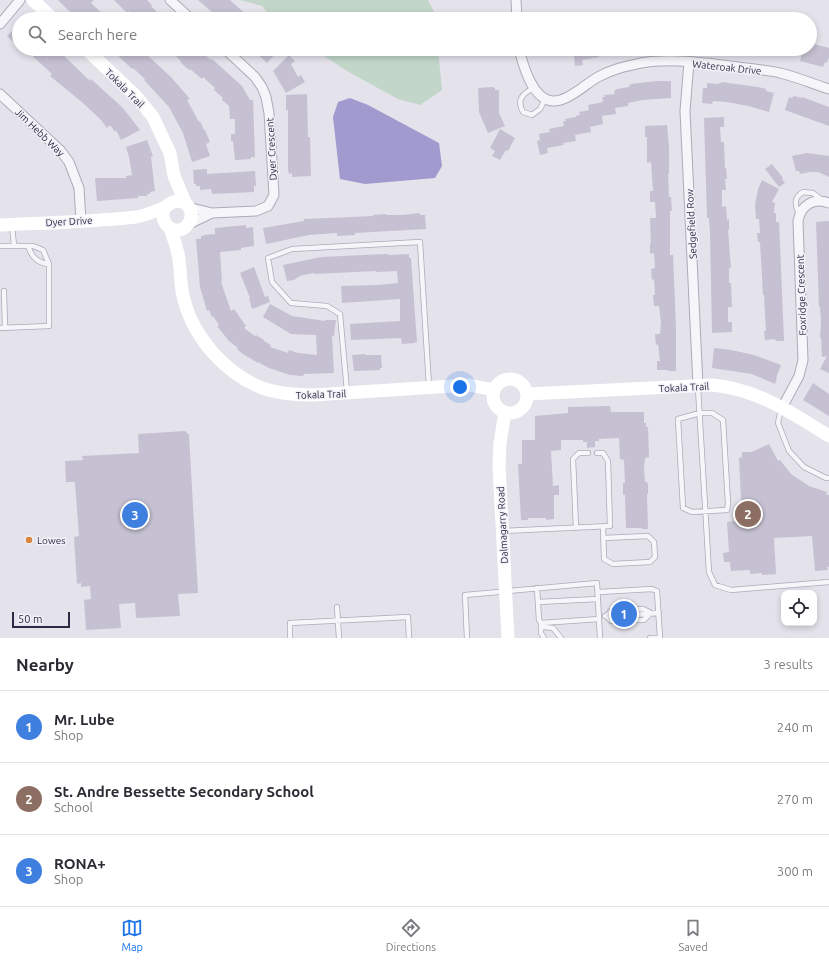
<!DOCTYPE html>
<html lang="en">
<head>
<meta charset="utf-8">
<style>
  body { margin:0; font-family:Ubuntu,sans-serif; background:#f7f7f7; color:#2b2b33 }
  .controls { position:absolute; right:12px; bottom:12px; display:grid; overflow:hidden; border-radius:8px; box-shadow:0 2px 6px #0003 }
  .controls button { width:36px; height:36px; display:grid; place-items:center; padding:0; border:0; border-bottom:1px solid #e1e1e2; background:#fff; color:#2b2b33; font:20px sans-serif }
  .scale { position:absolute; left:12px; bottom:10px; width:58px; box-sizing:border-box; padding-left:4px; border:2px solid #302845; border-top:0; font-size:11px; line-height:14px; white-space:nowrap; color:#302845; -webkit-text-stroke:3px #f3f2f8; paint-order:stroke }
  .you { position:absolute; left:460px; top:387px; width:14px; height:14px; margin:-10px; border:3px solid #fff; border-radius:50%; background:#1a73e8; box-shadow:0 0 0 6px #1a73e833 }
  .badge { display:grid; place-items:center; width:26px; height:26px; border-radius:50%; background:#1a73e8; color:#fff; font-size:13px; font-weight:700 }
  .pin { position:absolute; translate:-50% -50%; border:2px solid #fff; box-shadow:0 1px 4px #0006 }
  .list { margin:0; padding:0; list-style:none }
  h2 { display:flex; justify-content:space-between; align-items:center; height:52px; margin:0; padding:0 16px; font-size:17px }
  h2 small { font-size:13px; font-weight:400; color:#7c7c81 }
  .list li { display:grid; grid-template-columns:26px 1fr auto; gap:12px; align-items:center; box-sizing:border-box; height:72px; padding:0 16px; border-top:1px solid #e1e1e2 }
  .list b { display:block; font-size:15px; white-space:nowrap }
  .list p { margin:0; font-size:13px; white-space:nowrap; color:#7c7c81 }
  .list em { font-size:13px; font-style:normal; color:#7c7c81 }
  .icon { flex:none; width:22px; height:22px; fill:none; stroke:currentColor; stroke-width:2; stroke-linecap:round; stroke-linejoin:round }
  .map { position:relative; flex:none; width:829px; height:638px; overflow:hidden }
  .search { position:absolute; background:#fff; box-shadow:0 2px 6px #0003; left:12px; right:12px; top:12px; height:44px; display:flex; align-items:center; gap:10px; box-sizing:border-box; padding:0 14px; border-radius:22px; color:#7c7c81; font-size:15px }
  .sheet { height:268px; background:#fff }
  nav { display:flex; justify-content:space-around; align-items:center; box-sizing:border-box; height:56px; border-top:1px solid #e1e1e2; background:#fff; font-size:11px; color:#7c7c81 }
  nav a { display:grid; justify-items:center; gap:2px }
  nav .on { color:#1a73e8 }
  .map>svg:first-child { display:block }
  .green { fill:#c2d6c9 }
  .water { fill:#a19ace }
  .building { fill:#c5c1d2 }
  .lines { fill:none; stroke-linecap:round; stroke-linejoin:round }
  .lane-casing { stroke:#aeaab9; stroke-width:6 }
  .street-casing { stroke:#aeaab9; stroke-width:11 }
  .lane { stroke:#f6f5f9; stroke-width:4.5 }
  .street { stroke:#f6f5f9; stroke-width:9 }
  .secondary { stroke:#fff; stroke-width:13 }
  .poi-dot { fill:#d8873f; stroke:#f3f2f8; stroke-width:1.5 }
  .labels { text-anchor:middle; stroke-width:3; stroke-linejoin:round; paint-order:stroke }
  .street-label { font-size:10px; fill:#302845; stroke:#f3f2f8 }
  .poi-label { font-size:10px; fill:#302845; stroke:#f3f2f8; text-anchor:start }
</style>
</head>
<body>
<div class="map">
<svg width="829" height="638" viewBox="0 0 829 638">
  <rect width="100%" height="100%" fill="#e4e2eb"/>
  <path class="green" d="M240 0H428L435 14V19H273L262 6Z
    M313 49H438L442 90 420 105 398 99 347 71Z"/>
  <path class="water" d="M350 98 368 105 439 143 442 166 435 178 365 184 340 179 333 117 338 102Z"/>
  <path class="building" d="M58 0H94L91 3 108 19H77Z
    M114 0H147L152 5 151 6 161 16 158 19H138L129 11 127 13Z
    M198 0H230L251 19H220Z
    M19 24V41L16 44 7 36Z
    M810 43 829 48V57L827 63 825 62 823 67 800 61 803 49H810Z
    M25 49H57L90 81 91 79 123 108 140 130 121 140 116 130 115 132 110 125 107 128 101 120 83 103 50 76 52 74Z
    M111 49H145L148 52 146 54 171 77 190 99 187 100 199 122 200 121 204 130H205L210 142 206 144 210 156 192 162 183 133 169 107 144 80 145 79 133 68 132 69Z
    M168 49H198L211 60 212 59 221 67 242 86 250 100H253L255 157H251V159L235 160 233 141H231V134H235V119H230L229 106 222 100 223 98 214 90 215 88 203 77 202 79 190 69 189 70 180 62 181 61Z
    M252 49H280L267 63Z
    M573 49H611L612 52 599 55V57L582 60 583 65 575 66Z
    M289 55 295 61 291 64 298 77 301 75 305 82 286 93 273 71Z
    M656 81H671V98L642 100 628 103V106L615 108 616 114 602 116 603 124 590 127 591 132 575 135 576 141 563 143 564 145 547 148 548 153 540 155 537 141 540 140 539 134 550 132 549 129 564 126 563 121H566L565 119 576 117V116L580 115 579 112 589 110 588 105 603 102 602 97H605L604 95 615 94 614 91 617 89 629 87V86L631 84Z
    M721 82 758 87 766 89V91L774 93 769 112 748 106 727 102 713 101 712 104 702 103 703 88H707V83L717 84 721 83Z
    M492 87 495 88V90H499V113L505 126 488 133 479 112 478 88Z
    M307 94 308 137H310L311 176 292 177V173L289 174 288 170V110H286V95Z
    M794 96 802 98V97L829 107V126L785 110 789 97 792 98Z
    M724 117V127H720L721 142H724L725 168H726L727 179H725L726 190H722V207L726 206 727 220 729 219V230H728L731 268H729V283H731L732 307H728V322H732V332L712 333 710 233 709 218H707L704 118Z
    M667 125 669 147V174H668L669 197H671L672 211H670V255H673L676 328V371H668V370H657V361H660L658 344 656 345 655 334H660L661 322 659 306H654L653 295H655L654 279 652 280 651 269 655 268 654 253 650 254V243H651L650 218H656L655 202H650V191H653L651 162 647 163V137H645V126Z
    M500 129 515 138 508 151 506 150 500 160 492 156 495 151 490 148Z
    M147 140 153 156 151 157 155 191 150 192V194H147V196H138V198L97 201 95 178H126V176L132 175 129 157 126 147Z
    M807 153 829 156V177L818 172H810L800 174 799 171H796L792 156Z
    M772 164 783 178 782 179 785 183 779 187 765 169Z
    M207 169V174L255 171 256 186H254V192L212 194 211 189 200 190V186H196V184H194L193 170Z
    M762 180 779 189 772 202 775 203 774 213H776V222H779L784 341H776L775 339 765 340 764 331H766L764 295H763L760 242H758L757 233H760L759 219H756L755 205 758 189Z
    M420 213V215H425L426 229 355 233V235L337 236V233L309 235 266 244 263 228 304 221V219L373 216V215L386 214V215H402Z
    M829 221V373L820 369 827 356 822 357 821 338H820L821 322 820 307H819L816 222Z
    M246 225V228L253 227 254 246 241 248V250L220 252 222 282H221L231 311 234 309 246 326 244 328 255 336 256 335 264 340V341L271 345 270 347 288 353 289 350 298 353 317 355 316 335 291 334 263 317 270 304 292 316 325 321V320H336L334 336H332L334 373 304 374 303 376 290 375 269 368 258 362V363L243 354 237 349 238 348 229 341 217 326 219 325 213 316 212 317 209 310 207 311 200 287 196 239H201V236H204V235L215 234V228Z
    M385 254H388V255L409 254V258H411L417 342H415V343L402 344 401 338 351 340 350 324 400 321V299L342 303 341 286 378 285 398 283 397 271 376 272V271L314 274 313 273 300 276 294 280 287 281 283 265 321 257Z
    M254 267 265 297 268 296 270 302 252 309 249 298H250L240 273Z
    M714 348 731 350 754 355 781 365 776 378H777L775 384 752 374 712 368Z
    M365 354V355H381L382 368H380V370L354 371 352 355Z
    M813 383 829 394V416L803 400Z
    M610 406 611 412H644V423H646V427H648L649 457 645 458 644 468 645 482H647L648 485V494H647L648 529H642V528H626L625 495H623V483H625L624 460 620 459 619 438 599 439V441H595V447L587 448V442H583V440H561V450L551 451 553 486 559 485V495H554V519L546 520V518H528V520H521L518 464H522V440H535V416L568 413V407Z
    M185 431 189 435 198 593 178 594 180 616 136 618 135 603 119 604 121 628 86 630 84 600 91 599 90 586 81 587V583L77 584 74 537 79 536 75 482H66L65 461 83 460 82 456 139 453 138 434Z
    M769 444 778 461 780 460 791 474 809 486 827 492 826 495H829V567H827L828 570 815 571 812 536 774 538 776 574 762 575V573L750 574V570L731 571 730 562H724L723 553 729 552 727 522 742 520 739 458 742 457V452H752Z
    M618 601H633V606L628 607 626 610 628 613V622L631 624 620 625 623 621 621 618 623 611 621 608 619 607Z"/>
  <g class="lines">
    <defs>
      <path id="lane" d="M534 88C523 93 516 100 523 112L532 115 540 109 545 99
        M799 214C795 205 793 198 803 192L813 193 822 200
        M12 226 14 245
        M0 246H33L43 250 49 264V326L0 328
        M28 246C32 257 37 263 49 264
        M4 291 5 328
        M698 388 709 572 715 585 731 590 829 582
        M347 391 340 314 327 306 291 303 272 282 268 258 292 249 420 242 429 386
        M781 409 778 423 789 451 804 467 826 478H829
        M700 413H712L723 420 728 503 727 510 692 512 683 508 678 419Z
        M603 527 604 559 613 564 650 562 655 557 654 542 648 536 604 538
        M576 528 573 459 579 453H588
        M504 531 610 526 608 461 603 453H597
        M537 588 539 620 544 627 553 628 561 638
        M599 592 652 589 657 591 660 638H650
        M538 602 598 599
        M337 607 339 638
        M630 610 643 609 651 613 644 620H631
        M619 611H611L606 616 611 621H619
        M631 615 659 613
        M605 616 619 615
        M290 638V623L408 617 409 638
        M467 638 465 595 597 583 600 638
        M544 638 541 633V623L599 619"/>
      <path id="street" d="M170 0 191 19
        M516 0 517 19
        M0 24 20 0
        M519 49C523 65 531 94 548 100 564 106 585 84 598 77 612 69 627 66 641 63 674 57 714 64 747 68 758 70 769 70 780 73 797 77 813 84 829 89
        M689 62 685 111 698 386
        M0 94 47 138 60 150 69 162 79 188 81 221
        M188 207 212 213 256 211 268 206 274 195 269 113 266 97 262 87 255 77 225 49
        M189 224 212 213
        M782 408 799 376 803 360 798 221C801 205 814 197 829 203"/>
    </defs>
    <use href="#lane" class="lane-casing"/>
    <use href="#street" class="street-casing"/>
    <use href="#lane" class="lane"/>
    <use href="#street" class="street"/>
    <path class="secondary" d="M33 0 53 19
      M86 49 136 96 153 117 170 153 174 176 186 204
      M0 225C45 223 91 222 136 217 143 216 159 210 165 207 170 204 172 201 178 201 190 202 195 215 188 224 178 239 156 224 165 207
      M170 228C173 238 178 249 179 260 181 273 180 287 184 300 194 338 225 373 262 388 279 394 296 395 313 395L469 385 494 390
      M493 396a17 17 0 1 1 34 0a17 17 0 1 1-34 0Z
      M527 394 713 385C759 390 790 412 829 436
      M505 412 500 443 499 466 508 638"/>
  </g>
  <circle class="poi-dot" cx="29" cy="540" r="4"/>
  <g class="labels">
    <g class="street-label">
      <text transform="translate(727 67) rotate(6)" y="4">Wateroak Drive</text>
      <text transform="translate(125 88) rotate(45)" y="4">Tokala Trail</text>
      <text transform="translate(40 132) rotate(44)" y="4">Jim Hebb Way</text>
      <text transform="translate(271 149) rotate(-93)" y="4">Dyer Crescent</text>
      <text transform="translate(69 221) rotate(-3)" y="4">Dyer Drive</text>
      <text transform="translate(691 224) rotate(-93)" y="4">Sedgefield Row</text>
      <text transform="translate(801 295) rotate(-92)" y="4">Foxridge Crescent</text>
      <text transform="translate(684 387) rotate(-3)" y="4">Tokala Trail</text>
      <text transform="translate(321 394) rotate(-2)" y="4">Tokala Trail</text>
      <text transform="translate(502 525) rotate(-93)" y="4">Dalmagarry Road</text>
    </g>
    <g class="poi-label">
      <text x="37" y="544">Lowes</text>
    </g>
  </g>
</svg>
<div class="controls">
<button><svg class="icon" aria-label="locate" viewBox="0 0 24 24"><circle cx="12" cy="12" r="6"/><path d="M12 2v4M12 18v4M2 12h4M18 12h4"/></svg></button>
</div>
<div class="scale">50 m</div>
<div class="you"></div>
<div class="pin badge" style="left:624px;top:614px;background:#3f7fe0">1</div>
<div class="pin badge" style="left:748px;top:514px;background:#8d6e63">2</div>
<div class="pin badge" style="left:135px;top:515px;background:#3f7fe0">3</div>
<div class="search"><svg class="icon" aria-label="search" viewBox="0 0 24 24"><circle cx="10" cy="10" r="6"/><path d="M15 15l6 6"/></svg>Search here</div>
</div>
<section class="sheet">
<h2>Nearby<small>3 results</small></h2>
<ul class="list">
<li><span class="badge" style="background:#3f7fe0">1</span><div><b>Mr. Lube</b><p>Shop</p></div><em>240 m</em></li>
<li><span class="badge" style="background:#8d6e63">2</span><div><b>St. Andre Bessette Secondary School</b><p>School</p></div><em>270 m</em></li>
<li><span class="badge" style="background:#3f7fe0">3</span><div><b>RONA+</b><p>Shop</p></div><em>300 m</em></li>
</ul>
</section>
<nav>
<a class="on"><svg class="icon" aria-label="map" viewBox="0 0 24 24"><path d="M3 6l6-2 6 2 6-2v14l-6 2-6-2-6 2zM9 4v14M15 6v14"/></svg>Map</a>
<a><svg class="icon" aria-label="directions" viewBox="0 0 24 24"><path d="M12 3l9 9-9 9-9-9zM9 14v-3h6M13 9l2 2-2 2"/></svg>Directions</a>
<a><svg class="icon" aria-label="saved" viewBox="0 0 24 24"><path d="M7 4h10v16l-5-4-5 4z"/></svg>Saved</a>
</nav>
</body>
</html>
